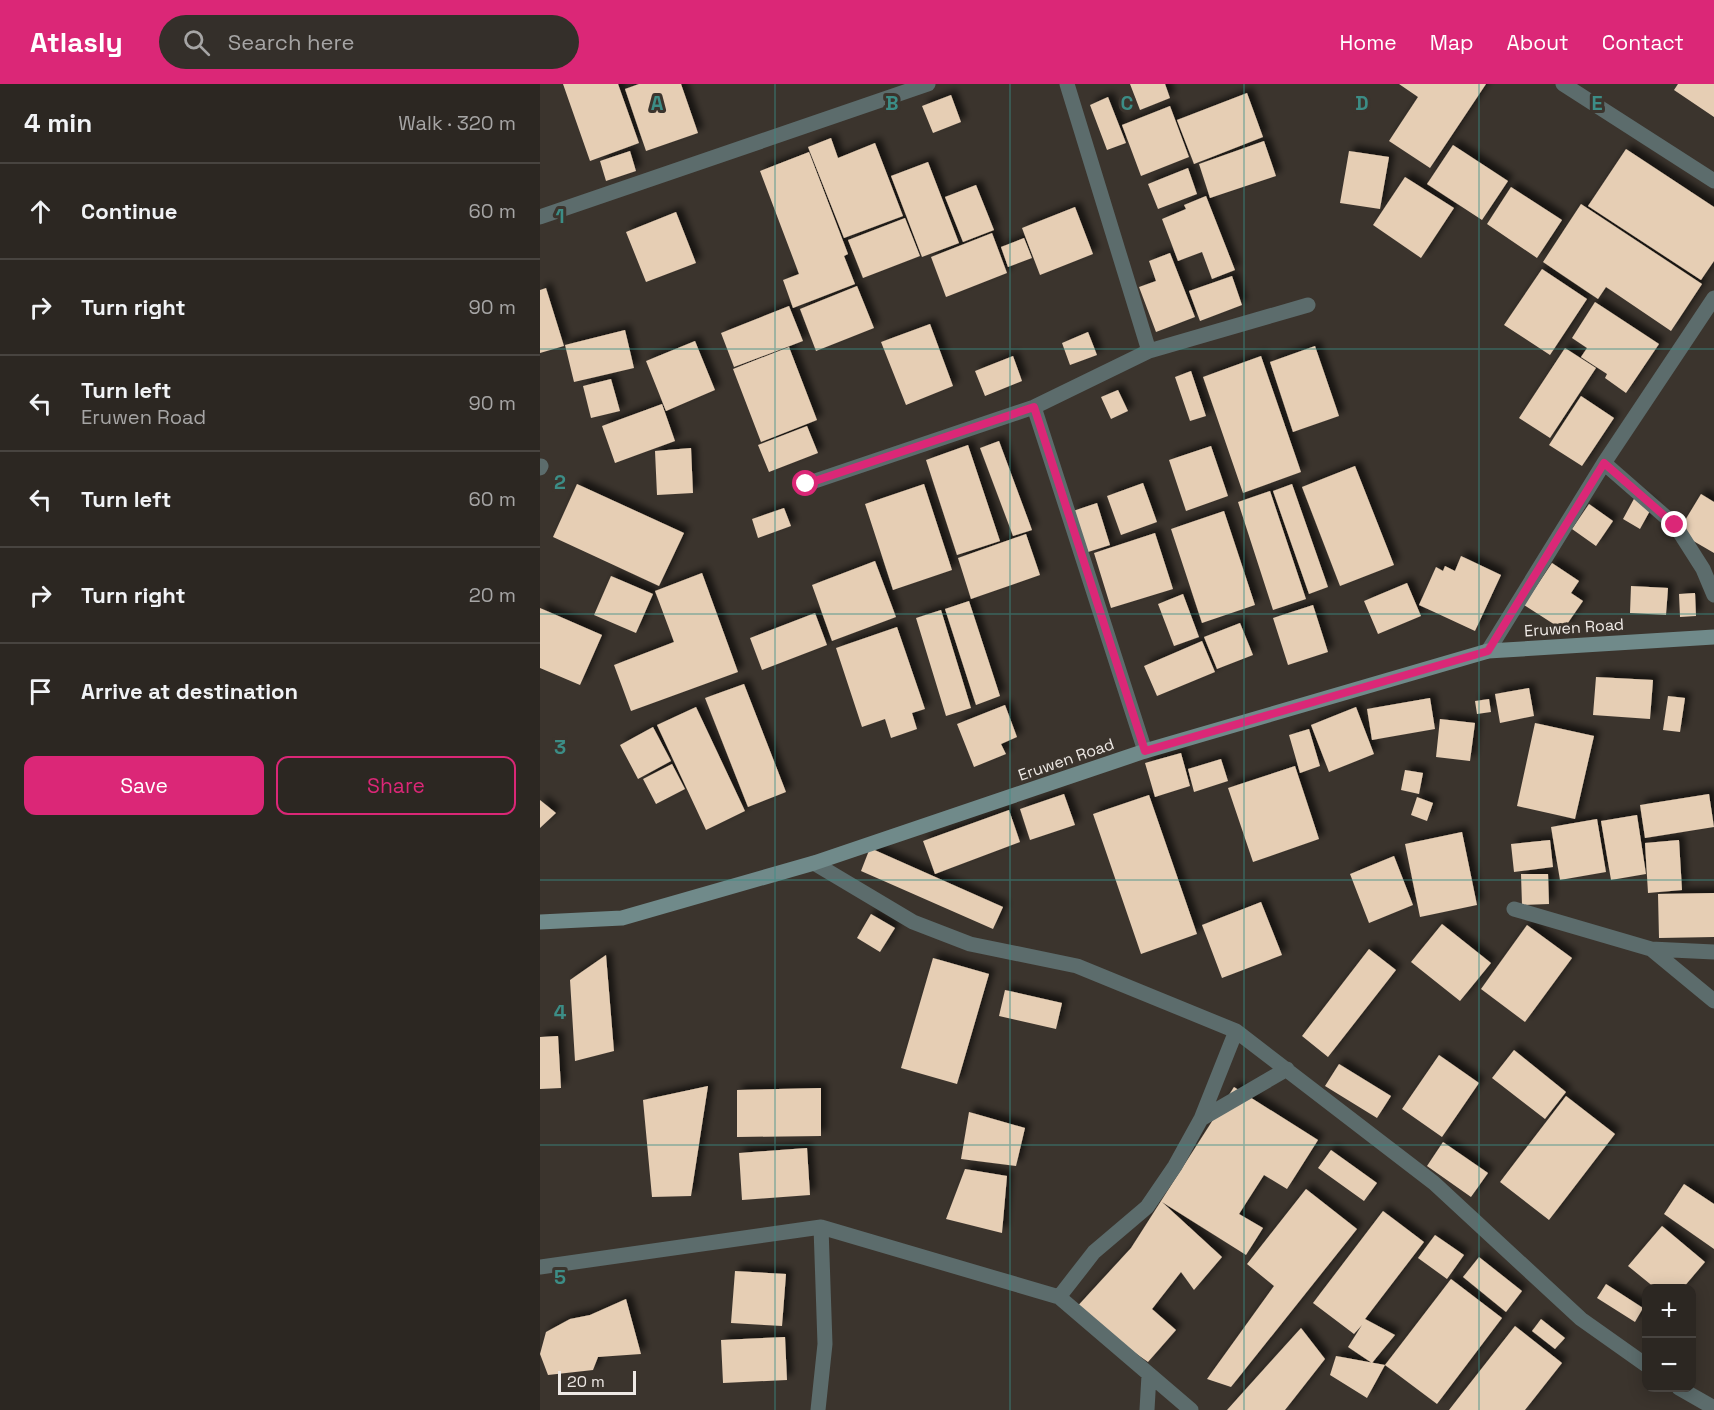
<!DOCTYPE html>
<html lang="en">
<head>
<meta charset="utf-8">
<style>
  body { margin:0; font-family:"Space Grotesk",sans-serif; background:#342f2a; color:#f1f3f6 }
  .controls { position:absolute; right:18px; bottom:18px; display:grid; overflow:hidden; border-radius:12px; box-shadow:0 3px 15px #0003 }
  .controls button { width:54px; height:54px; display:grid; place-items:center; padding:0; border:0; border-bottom:2px solid #484440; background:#2c2722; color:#f1f3f6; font:30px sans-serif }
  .scale { position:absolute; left:18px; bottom:15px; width:78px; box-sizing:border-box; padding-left:6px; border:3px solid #eee9e5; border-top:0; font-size:16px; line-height:21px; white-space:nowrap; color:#eee9e5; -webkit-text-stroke:4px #3b342d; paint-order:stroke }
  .stop { position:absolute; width:18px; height:18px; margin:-14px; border:4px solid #db2777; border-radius:50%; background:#fff }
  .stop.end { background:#db2777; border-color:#fff; box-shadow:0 2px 6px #0008 }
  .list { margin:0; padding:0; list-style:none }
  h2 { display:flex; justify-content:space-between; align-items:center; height:78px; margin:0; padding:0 24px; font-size:26px }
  h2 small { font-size:20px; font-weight:400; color:#a6a5a5 }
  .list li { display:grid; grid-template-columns:39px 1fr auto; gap:18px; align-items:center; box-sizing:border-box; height:96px; padding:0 24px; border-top:2px solid #484440 }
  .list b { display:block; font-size:22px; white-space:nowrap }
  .list p { margin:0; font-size:20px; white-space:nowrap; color:#a6a5a5 }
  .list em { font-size:20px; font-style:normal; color:#a6a5a5 }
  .actions { display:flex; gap:12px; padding:18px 24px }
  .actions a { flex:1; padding:14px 0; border:2px solid #db2777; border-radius:12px; text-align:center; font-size:21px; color:#db2777 }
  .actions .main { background:#db2777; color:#fff }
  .icon { flex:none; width:33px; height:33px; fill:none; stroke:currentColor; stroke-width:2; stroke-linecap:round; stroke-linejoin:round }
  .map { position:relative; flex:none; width:1174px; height:1326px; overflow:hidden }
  header { display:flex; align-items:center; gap:36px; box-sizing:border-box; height:84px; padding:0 30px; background:#db2777; color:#fff }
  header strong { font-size:28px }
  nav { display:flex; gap:33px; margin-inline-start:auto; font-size:21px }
  .search { width:420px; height:54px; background:#342f2a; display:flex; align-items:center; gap:15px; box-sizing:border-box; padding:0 21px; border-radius:33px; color:#a6a5a5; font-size:22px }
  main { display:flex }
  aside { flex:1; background:#2c2722 }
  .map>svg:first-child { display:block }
  .building { fill:#e6ceb4; filter:url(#shadow) }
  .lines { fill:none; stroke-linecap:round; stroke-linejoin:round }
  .street { stroke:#5c6c6c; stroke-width:15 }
  .secondary { stroke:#708a8a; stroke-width:15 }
  .route { stroke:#db2777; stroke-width:8 }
  .grid { fill:none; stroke:#3c8d86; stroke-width:1.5; stroke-opacity:0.55 }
  .labels { text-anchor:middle; stroke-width:6; stroke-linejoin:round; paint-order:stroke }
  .street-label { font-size:16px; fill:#eee9e5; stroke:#3b342d }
  .grid-label { font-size:20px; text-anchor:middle; font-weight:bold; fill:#3c8d86; stroke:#3b342d; stroke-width:6; stroke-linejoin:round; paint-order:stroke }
</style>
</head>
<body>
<header>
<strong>Atlasly</strong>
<div class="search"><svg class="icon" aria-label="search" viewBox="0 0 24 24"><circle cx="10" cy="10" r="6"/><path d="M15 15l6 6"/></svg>Search here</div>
<nav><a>Home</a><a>Map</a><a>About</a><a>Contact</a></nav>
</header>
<main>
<aside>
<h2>4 min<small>Walk · 320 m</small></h2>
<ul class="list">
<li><svg class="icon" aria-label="ahead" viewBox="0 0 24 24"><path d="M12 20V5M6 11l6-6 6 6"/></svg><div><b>Continue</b></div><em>60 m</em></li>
<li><svg class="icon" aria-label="right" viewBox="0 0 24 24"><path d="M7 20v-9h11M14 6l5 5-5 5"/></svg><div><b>Turn right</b></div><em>90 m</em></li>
<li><svg class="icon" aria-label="left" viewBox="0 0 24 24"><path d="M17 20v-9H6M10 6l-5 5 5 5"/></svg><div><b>Turn left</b><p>Eruwen Road</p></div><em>90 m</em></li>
<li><svg class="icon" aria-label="left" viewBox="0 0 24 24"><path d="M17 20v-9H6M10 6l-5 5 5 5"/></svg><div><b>Turn left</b></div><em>60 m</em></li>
<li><svg class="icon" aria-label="right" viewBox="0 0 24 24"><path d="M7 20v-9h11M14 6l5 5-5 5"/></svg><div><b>Turn right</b></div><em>20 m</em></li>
<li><svg class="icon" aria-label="arrive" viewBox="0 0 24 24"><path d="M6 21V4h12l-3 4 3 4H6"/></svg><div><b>Arrive at destination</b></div></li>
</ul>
<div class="actions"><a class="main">Save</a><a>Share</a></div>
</aside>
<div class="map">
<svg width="1174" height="1326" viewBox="0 0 1174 1326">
  <defs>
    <filter id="shadow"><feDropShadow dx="5.5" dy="-5.5" stdDeviation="3" flood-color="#0009"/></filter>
  </defs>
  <rect width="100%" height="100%" fill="#3b342d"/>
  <path class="building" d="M23 0H78L99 59 50 77Z
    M99 0H141L158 49 106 67 85 5Z
    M590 0H625L630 14 600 26Z
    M859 0H946L890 84 849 57 878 13Z
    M1138 0H1174V33L1134 6Z
    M707 9 723 53 654 80 637 36Z
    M411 11 421 38 393 49 382 22Z
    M568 13 586 59 567 66 550 21Z
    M630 22 649 73 601 92 582 41Z
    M291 54 298 74 335 59 363 132 304 154 268 63Z
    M724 57 736 92 670 114 659 80Z
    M913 61 968 97 942 136 887 100Z
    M1086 65 1174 123V177L1161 196 1048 122Z
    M90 67 96 87 66 97 60 77Z
    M809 67 849 73 840 125 800 119Z
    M269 68 308 170 304 172 315 200 253 224 243 196 259 190 220 87Z
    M388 78 419 159 382 173 351 92Z
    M648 84 657 110 618 125 608 100Z
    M865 93 914 124 881 174 833 141Z
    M436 101 454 146 423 158 405 113Z
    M971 103 1022 136 997 174 947 140Z
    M666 112 695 186 672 195 662 168 638 177 622 135 646 125 644 121Z
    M1041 120 1162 200 1131 247 1066 203 1058 215 1003 178Z
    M535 123 553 170 500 191 482 144Z
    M136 128 156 179 106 198 86 148Z
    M365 134 380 172 323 194 308 156Z
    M452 149 467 189 406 213 391 173Z
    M484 154 492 174 468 183 461 163Z
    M630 169 655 233 616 248 599 203 616 197 609 177Z
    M1002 185 1047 215 1010 271 964 241Z
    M692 192 702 221 660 237 649 207Z
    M317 202 334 244 276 267 260 225Z
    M6 204 24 262 0 269V206Z
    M1055 218 1119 260 1086 309 1065 294 1067 290 1041 273 1047 264 1032 254Z
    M249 222 263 257 194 283 181 249Z
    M390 240 413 302 366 321 341 258Z
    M85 246 94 284 34 298 25 261Z
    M548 248 557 271 530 281 522 259Z
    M155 257 175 306 126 327 106 277Z
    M775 262 799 332 753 348 730 278Z
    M249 263 277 336 221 358 193 285Z
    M1025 264 1056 284 1010 354 979 334Z
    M473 272 482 297 445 312 435 287Z
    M721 272 761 388 703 409 663 293Z
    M651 287 666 332 650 337 635 293Z
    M71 295 80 327 51 334 43 302Z
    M578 306 588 327 571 335 561 313Z
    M1041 312 1074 334 1042 382 1009 361Z
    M122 320 135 357 75 379 62 342Z
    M267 342 278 369 229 388 218 361Z
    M459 357 492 446 473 452 440 364Z
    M428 361 460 457 417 471 386 376Z
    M671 362 688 412 646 427 629 376Z
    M151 364 153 409 117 411 115 367Z
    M815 382 854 481 800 502 762 403Z
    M603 399 617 438 581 451 567 412Z
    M37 400 144 449 119 502 13 453Z
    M384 400 412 486 353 506 325 420Z
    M752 400 788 503 769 510 733 407Z
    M730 407 766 515 733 526 698 418Z
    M1161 410 1174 418V469L1138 448Z
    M1095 413 1112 423 1100 445 1083 435Z
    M557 419 570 461 545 469 533 427Z
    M1049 420 1073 437 1056 462 1032 445Z
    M244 424 251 442 218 454 212 435Z
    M684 427 715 521 662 539 631 445Z
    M615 449 633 505 571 524 554 469Z
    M486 450 500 491 431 515 418 474Z
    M921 472 961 491 935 547 879 521 896 483 903 487 905 482 915 487Z
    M335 477 356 533 292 557 272 501Z
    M1012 479 1039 497 1031 509 1043 517 1023 546 984 521Z
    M162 489 198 588 91 627 74 581 134 558 115 507Z
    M71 492 113 510 96 549 54 531Z
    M867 499 881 532 838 550 824 517Z
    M1091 502 1128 504 1126 531 1090 529Z
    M1155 509 1156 532 1140 533 1139 510Z
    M643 510 659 553 634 562 618 520Z
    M429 517 460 612 436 621 405 525Z
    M773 521 788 568 748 581 733 534Z
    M0 524 62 551 40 601 0 584Z
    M401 526 431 624 406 632 376 534Z
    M275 529 287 561 222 586 210 554Z
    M700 539 713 571 677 585 664 553Z
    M357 543 385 625 372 629 377 645 351 654 345 635 322 643 296 564Z
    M662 557 675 588 617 612 604 582Z
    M1056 593 1113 596 1110 635 1053 631Z
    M204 600 246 708 208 723 165 614Z
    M989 604 994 632 960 639 955 610Z
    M1128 612 1145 614 1140 648 1123 646Z
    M890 614 895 645 832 656 827 625Z
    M949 615 951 628 937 630 935 617Z
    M465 621 477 653 461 660 466 670 434 683 417 640Z
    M156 623 205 727 166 746 117 641Z
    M816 623 834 670 789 688 771 641Z
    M900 635 935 639 930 677 896 673Z
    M995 639 1054 652 1035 735 977 722Z
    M113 643 131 677 98 695 80 661Z
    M769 645 780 682 760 689 749 651Z
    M641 669 650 702 615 713 605 679Z
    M681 675 688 697 654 708 648 685Z
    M132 680 145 705 116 720 103 695Z
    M755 682 779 755 713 778 688 704Z
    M865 686 883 689 879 710 861 706Z
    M524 710 535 741 490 756 480 725Z
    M1169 710 1174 743 1105 754 1100 721Z
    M609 711 657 850 601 870 553 730Z
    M877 713 893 719 887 737 871 731Z
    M0 716 16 729 0 744Z
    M469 726 480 758 395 790 383 757Z
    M1097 731 1106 790 1071 796 1061 737Z
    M1057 735 1066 788 1020 796 1011 743Z
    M922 748 937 821 880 833 865 760Z
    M1010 756 1013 783 974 788 971 760Z
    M1139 756 1142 806 1108 809 1105 759Z
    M330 764 463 823 453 845 321 787Z
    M854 772 873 821 829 839 810 790Z
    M981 790H1008L1009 820 982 821Z
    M1174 809V853L1119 854 1118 810Z
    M721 818 742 871 682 894 662 841Z
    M331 830 355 844 340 868 317 854Z
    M902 840 951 879 920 917 871 878Z
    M987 841 1032 874 985 938 941 905Z
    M829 865 856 886 788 973 762 952Z
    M66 871 74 967 35 977 30 896Z
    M393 874 449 890 417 1000 361 984Z
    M465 906 522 919 516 945 459 932Z
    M18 952 21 1004 0 1005V953Z
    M974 966 1026 1008 1005 1035 952 994Z
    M899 971 939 999 902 1053 862 1025Z
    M799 980 851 1012 837 1034 785 1002Z
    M168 1002 151 1112 112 1113 103 1016Z
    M694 1003 778 1056 747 1105 724 1091 699 1130 723 1144 706 1171 622 1118 682 1173 654 1206 641 1188 612 1225 636 1246 608 1278 534 1226 591 1164Z
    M281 1004V1052L197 1053V1006Z
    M1026 1012 1075 1050 1009 1136 960 1098Z
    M429 1028 485 1044 476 1082 421 1075Z
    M903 1058 948 1089 931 1113 887 1082Z
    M267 1064 270 1111 202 1116 199 1069Z
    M791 1066 837 1099 824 1117 778 1084Z
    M425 1085 467 1092 462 1149 406 1135Z
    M1144 1100 1174 1120V1165L1124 1130Z
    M766 1105 817 1145 691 1303 667 1295 734 1202 707 1180Z
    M843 1127 884 1158 825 1235 855 1251 832 1279 808 1263 822 1241 814 1250 773 1219Z
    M1122 1142 1165 1178 1143 1204H1115L1088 1182Z
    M895 1151 924 1171 907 1195 878 1174Z
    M939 1173 982 1207 966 1228 923 1193Z
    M195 1187 246 1190 242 1242 191 1239Z
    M911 1195 962 1234 897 1320 845 1281Z
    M1066 1200 1103 1224 1095 1238 1057 1214Z
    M86 1215 101 1270 58 1273 53 1286 8 1291 0 1270 6 1248 30 1235 50 1231Z
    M1001 1235 1025 1254 1015 1265 992 1247Z
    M975 1242 1022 1279 985 1326H909Z
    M761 1244 785 1275 745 1326H687Z
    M245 1253 247 1296 183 1299 181 1256Z
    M796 1272 845 1281 827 1314 790 1291Z"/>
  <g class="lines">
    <path class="street" d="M527 0 609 267
      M1023 0 1174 97
      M0 133 388 0
      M494 323 605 667
      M1064 379 1135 441 1163 485 1174 511
      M0 384 1 382
      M266 400 494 323 609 267 768 221
      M948 567 1064 379 1174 214
      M274 779 373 838 430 860 537 882 696 947 894 1099 1041 1235 1106 1281
      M974 825 1111 865 1174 868
      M1111 865 1174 917
      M661 1035 747 985
      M0 1183 281 1143 519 1213 651 1326
      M519 1213 554 1168 607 1123 635 1082 661 1035 696 947
      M1139 1304 1174 1324
      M278 1326 285 1260 281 1143
      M607 1326 609 1291"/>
    <path class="secondary" d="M0 838 82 834 274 779 605 667 948 567 1174 553"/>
  </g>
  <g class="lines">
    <path class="route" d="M266 400 494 323 605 667 948 567 1064 379 1135 441"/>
  </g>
  <path class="grid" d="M235 0V1326M470 0V1326M704 0V1326M939 0V1326M0 265H1174M0 530H1174M0 796H1174M0 1061H1174"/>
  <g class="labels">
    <g class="street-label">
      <text transform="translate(1034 543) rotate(-4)" y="6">Eruwen Road</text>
      <text transform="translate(526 675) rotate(-19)" y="6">Eruwen Road</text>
    </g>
  </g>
  <g class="grid-label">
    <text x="117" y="26">A</text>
    <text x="352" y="26">B</text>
    <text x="587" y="26">C</text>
    <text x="822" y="26">D</text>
    <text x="1057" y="26">E</text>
    <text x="20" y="139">1</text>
    <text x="20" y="405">2</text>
    <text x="20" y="670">3</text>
    <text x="20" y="935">4</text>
    <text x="20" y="1200">5</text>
  </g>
</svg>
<div class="controls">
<button>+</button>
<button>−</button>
</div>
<div class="scale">20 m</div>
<div class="stop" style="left:266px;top:400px"></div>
<div class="stop end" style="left:1135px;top:441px"></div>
</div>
</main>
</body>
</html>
